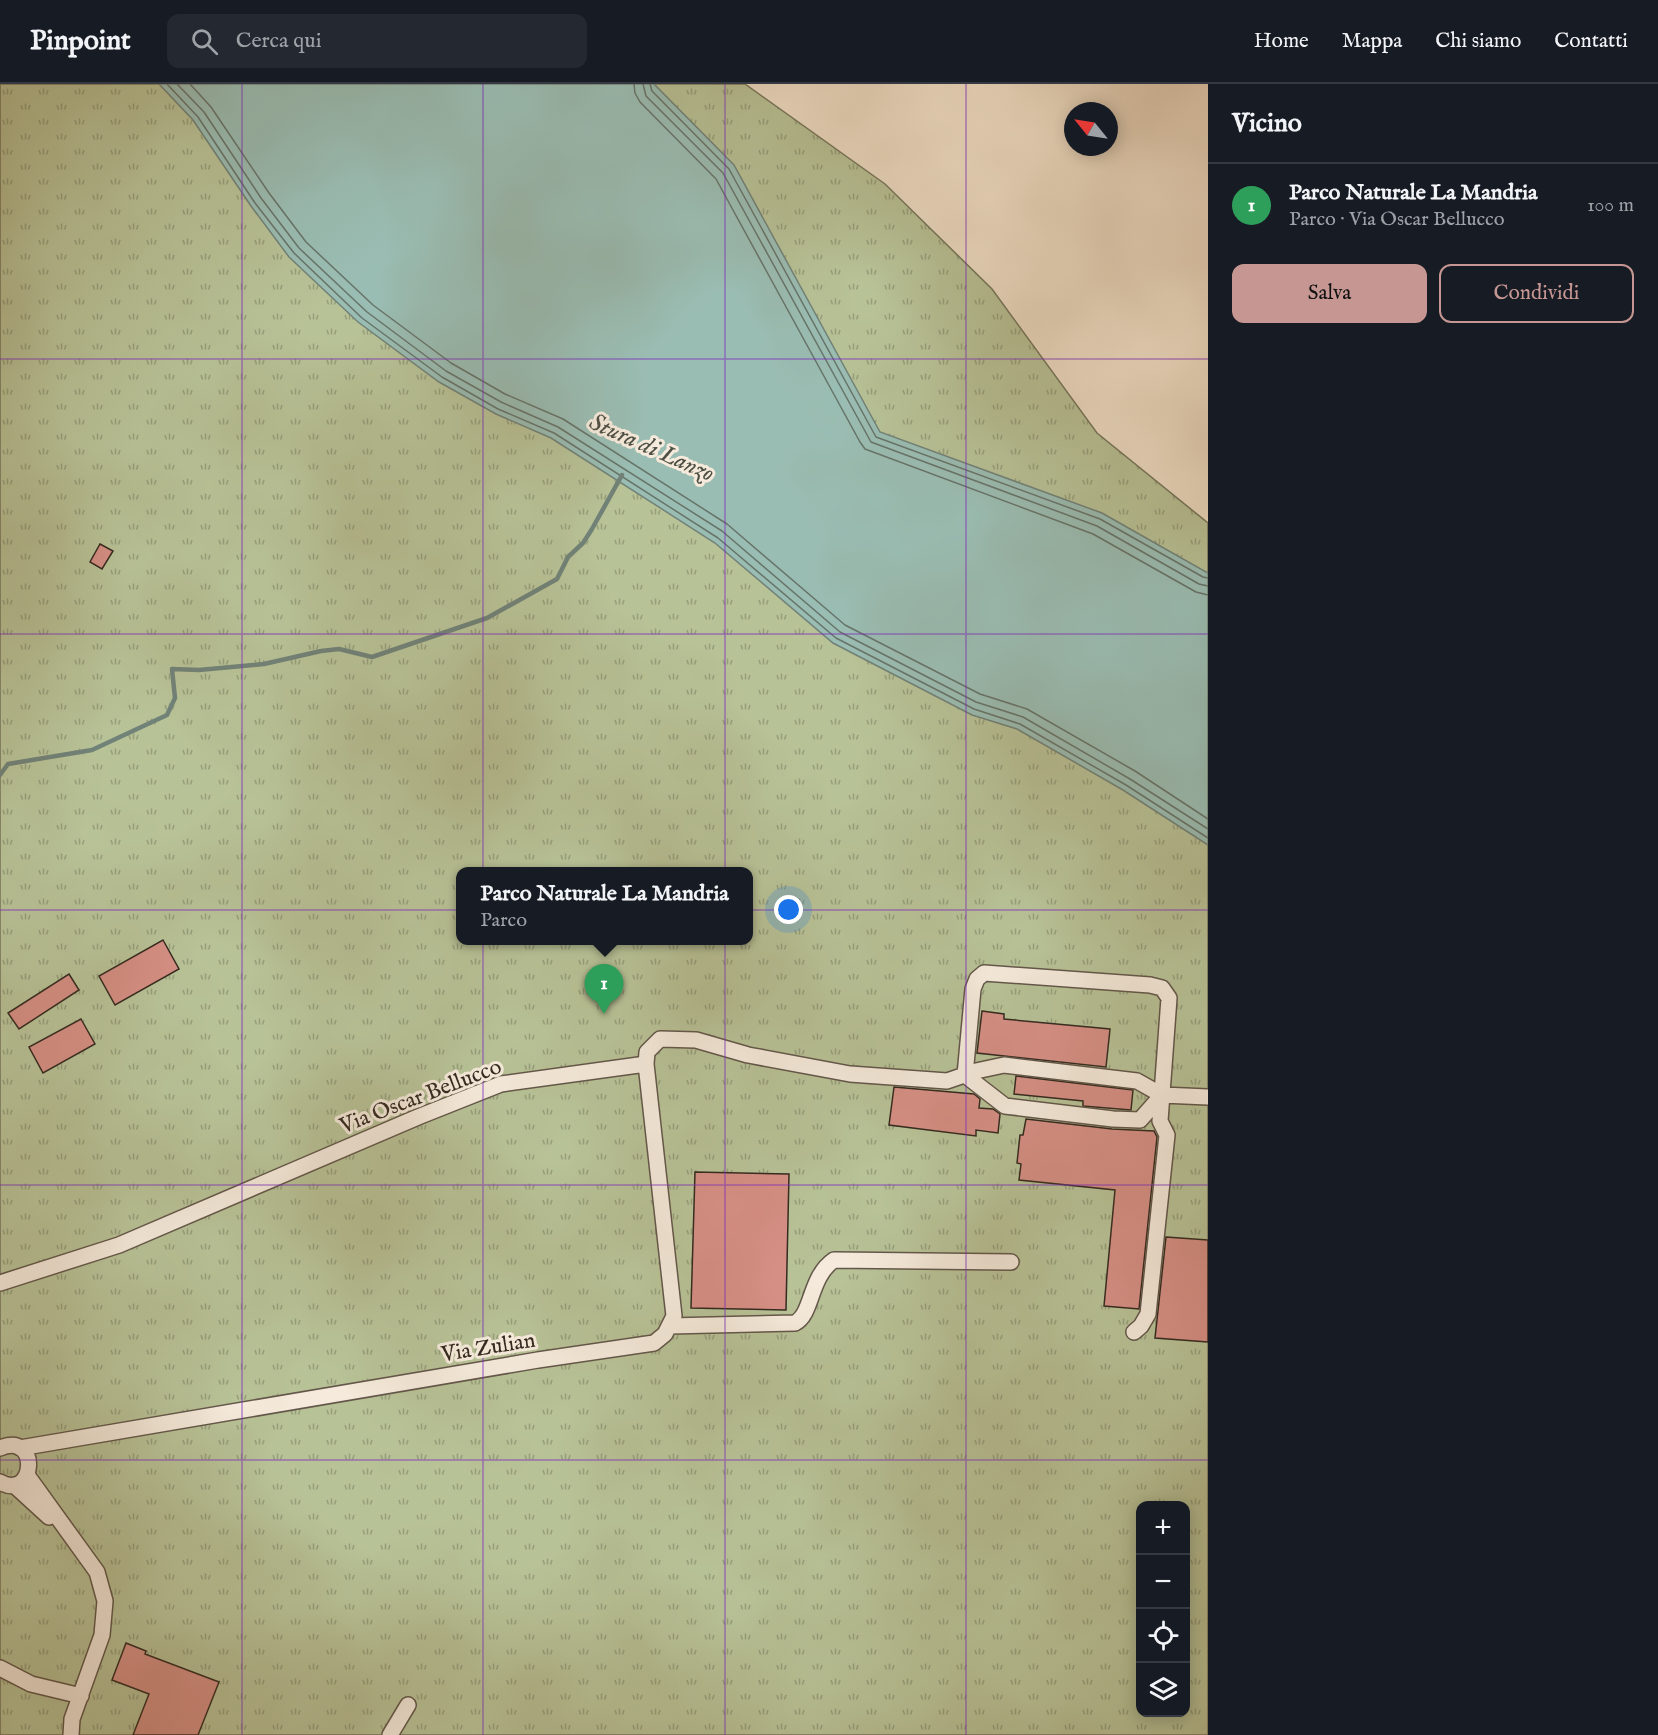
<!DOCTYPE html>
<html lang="it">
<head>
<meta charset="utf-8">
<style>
  body { margin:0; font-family:"IM FELL English",serif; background:#242831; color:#f1f3f6 }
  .controls { position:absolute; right:18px; bottom:18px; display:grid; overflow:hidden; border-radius:12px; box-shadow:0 3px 15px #0003 }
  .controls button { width:54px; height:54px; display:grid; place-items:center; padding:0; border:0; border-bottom:2px solid #363941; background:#171b24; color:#f1f3f6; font:30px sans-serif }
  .compass { position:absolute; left:1064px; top:18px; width:54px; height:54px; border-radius:50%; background:#171b24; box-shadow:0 3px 15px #0003; rotate:300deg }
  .you { position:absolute; left:789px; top:826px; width:21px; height:21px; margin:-15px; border:4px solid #fff; border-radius:50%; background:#1a73e8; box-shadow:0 0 0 9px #1a73e833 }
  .badge { display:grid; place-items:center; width:39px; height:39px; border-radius:50%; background:#c59692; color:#fff; font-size:20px; font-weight:700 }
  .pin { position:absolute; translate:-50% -50px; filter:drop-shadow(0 2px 3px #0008) }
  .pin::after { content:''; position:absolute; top:32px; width:21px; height:18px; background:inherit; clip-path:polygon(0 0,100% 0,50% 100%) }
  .popup { position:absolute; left:456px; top:783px; width:297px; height:78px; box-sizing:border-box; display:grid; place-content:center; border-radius:12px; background:#171b24; filter:drop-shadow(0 2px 4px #0005); font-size:20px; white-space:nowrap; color:#9ea1a6 }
  .popup b { font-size:22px; color:#f1f3f6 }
  .popup::after { content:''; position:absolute; left:50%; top:100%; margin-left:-12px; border:12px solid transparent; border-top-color:#171b24 }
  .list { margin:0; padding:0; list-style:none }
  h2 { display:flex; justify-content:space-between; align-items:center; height:78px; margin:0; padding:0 24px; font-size:26px }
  h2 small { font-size:20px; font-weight:400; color:#9ea1a6 }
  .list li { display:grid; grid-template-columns:39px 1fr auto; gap:18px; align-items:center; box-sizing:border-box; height:84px; padding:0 24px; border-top:2px solid #363941 }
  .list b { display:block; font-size:22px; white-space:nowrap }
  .list p { margin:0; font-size:20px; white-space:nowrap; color:#9ea1a6 }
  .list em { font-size:20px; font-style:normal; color:#9ea1a6 }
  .actions { display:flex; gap:12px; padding:18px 24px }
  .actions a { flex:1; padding:14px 0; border:2px solid #c59692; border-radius:12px; text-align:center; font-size:21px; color:#c59692 }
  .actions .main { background:#c59692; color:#111 }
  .icon { flex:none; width:33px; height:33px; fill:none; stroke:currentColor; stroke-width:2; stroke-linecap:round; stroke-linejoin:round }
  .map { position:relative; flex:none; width:1208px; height:1651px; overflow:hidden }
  header { display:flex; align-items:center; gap:36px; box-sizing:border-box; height:84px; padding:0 30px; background:#171b24; border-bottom:2px solid #363941 }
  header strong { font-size:28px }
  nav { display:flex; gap:33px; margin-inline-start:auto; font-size:21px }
  .search { width:420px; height:54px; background:#242831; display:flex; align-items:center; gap:15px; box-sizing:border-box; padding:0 21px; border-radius:12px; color:#9ea1a6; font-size:22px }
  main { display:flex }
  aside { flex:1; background:#171b24 }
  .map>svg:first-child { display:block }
  .park { fill:url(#park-tufts); stroke:#76765c; stroke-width:1.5; fill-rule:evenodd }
  .water { fill:#9abdb3; stroke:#718278; stroke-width:1.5 }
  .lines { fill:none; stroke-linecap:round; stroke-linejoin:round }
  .shore { stroke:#67746a; stroke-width:1.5 }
  .stream { stroke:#718278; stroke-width:4.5 }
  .building { fill:#d68f85; stroke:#342a20; stroke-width:1.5 }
  .minor-casing { stroke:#63574a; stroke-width:18 }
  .minor { stroke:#f5eadb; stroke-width:15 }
  .grid { fill:none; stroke:#7b2cbf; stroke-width:1.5; stroke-opacity:0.55 }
  .labels { text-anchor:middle; stroke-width:6; stroke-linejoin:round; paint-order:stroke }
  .street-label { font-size:22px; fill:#342a20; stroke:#f5eadb }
  .water-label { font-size:24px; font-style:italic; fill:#4e4f45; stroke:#f5eadb }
</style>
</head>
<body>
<header>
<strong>Pinpoint</strong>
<div class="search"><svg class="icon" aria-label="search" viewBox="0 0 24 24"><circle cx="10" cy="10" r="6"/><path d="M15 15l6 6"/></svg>Cerca qui</div>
<nav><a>Home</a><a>Mappa</a><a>Chi siamo</a><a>Contatti</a></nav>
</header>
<main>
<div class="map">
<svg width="1208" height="1651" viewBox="0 0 1208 1651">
  <defs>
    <pattern id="park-tufts" width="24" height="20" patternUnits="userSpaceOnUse" patternTransform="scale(1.5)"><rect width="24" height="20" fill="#b8c297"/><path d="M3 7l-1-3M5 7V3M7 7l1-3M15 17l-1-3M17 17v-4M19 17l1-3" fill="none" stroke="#969e7b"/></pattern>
  </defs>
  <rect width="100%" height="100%" fill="#f0dfc7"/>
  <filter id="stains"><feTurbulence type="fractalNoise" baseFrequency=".00333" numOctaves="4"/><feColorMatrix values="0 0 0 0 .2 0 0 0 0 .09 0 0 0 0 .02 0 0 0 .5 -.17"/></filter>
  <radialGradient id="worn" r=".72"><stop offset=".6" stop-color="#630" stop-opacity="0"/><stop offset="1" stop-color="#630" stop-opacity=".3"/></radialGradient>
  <path class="park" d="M0 0H745L885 100 992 205 1097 349 1208 439V1651H0ZM460 788H748V856H460ZM1140 1422H1186V1628H1140Z"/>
  <path class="water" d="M159 0H654L734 81 880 348 1102 429 1208 489V761L1123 706 1017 645 972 631 833 559 715 459 551 354 496 330 439 298 358 238 289 173 251 122 193 36Z"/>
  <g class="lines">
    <path class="shore" d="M167 0 198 33 255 119 294 169 362 234 442 293 498 325 554 349 718 454 836 554 974 625 1020 640 1126 701 1208 754
      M177 0 204 28 261 114 299 164 367 228 446 287 501 318 558 343 722 447 840 548 976 618 1023 633 1130 695 1208 745
      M190 0 211 23 269 109 306 158 373 221 451 279 505 310 563 335 727 440 845 541 980 610 1027 625 1135 687 1208 735
      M634 0 635 9 640 18 716 95 860 358 865 365 1093 450 1196 508 1208 511
      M643 0 646 12 723 89 871 358 1097 442 1199 500 1208 502
      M650 0 652 7 729 85 876 353 1100 435 1203 493 1208 494"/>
    <path class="stream" d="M0 691 8 680 92 666 167 631 175 614 172 585 199 586 264 580 321 567 339 565 372 573 487 534 557 495 568 473 583 459 592 445 622 391"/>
  </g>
  <path class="building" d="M100 460 113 467 102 485 90 478Z
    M163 856 179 885 115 921 99 892Z
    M69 890 79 906 19 945 8 929Z
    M982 927 1004 930V935L1110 945 1106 983 977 969Z
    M81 935 95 960 43 989 29 963Z
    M1016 992 1133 1006 1131 1026 1083 1022V1017L1014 1010Z
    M894 1003 974 1010 980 1015 979 1024 993 1025 1000 1030 998 1049 976 1046V1052L889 1041Z
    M1026 1035 1112 1045 1154 1047 1157 1053 1139 1225 1104 1222 1115 1106 1019 1096 1021 1080 1017 1079 1020 1051H1023Z
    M695 1088 789 1090 786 1226 691 1224Z
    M1166 1153 1208 1156V1258L1155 1254Z
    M126 1559 146 1567 145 1570 219 1598 198 1651H133L149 1610 112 1596Z"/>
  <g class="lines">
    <defs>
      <path id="minor" d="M965 991 973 905 977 895 984 889 1150 901 1162 904 1169 914 1160 1037 1167 1051 1148 1230 1141 1242 1134 1248
        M965 991 1005 1022 1113 1035 1140 1036 1162 1011
        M0 1199 119 1161 418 1033 501 1000 646 980
        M670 1242 795 1239C813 1230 809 1193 834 1176L1011 1178
        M0 1364C41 1347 35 1418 0 1398
        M20 1364 538 1276 654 1259 665 1250 674 1232 646 980 647 968 660 955 696 956 748 971 850 990 947 997 976 987 1004 981 1137 997 1162 1011 1208 1013
        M27 1391 97 1488 105 1517 102 1551 72 1635 71 1651
        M14 1401 49 1433
        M0 1584 31 1600 81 1612
        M390 1651 408 1621"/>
    </defs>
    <use href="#minor" class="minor-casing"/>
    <use href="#minor" class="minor"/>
  </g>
  <path class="grid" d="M242 0V1651M483 0V1651M725 0V1651M966 0V1651M0 275H1208M0 550H1208M0 826H1208M0 1101H1208M0 1376H1208"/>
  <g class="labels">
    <g class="street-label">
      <text transform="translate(420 1011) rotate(-21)" y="8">Via Oscar Bellucco</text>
      <text transform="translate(488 1262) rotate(-9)" y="8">Via Zulian</text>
    </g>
    <g class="water-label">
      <text transform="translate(652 363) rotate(24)" y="8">Stura di Lanzo</text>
    </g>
  </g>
  <rect width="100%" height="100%" filter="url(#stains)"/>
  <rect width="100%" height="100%" fill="url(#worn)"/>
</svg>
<div class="controls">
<button>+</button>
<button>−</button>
<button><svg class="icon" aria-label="locate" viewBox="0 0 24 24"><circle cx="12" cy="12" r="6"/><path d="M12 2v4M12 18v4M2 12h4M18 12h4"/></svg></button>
<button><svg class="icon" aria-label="layers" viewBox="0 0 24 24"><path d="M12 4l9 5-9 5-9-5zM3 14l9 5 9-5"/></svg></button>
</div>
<svg class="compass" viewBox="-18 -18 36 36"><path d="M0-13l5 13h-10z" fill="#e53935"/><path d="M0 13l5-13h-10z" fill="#9ea1a6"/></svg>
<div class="you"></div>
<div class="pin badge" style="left:604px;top:930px;background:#2e9e5b">1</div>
<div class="popup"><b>Parco Naturale La Mandria</b>Parco</div>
</div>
<aside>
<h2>Vicino<small></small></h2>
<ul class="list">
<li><span class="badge" style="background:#2e9e5b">1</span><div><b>Parco Naturale La Mandria</b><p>Parco · Via Oscar Bellucco</p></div><em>100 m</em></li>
</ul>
<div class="actions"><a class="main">Salva</a><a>Condividi</a></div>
</aside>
</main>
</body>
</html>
